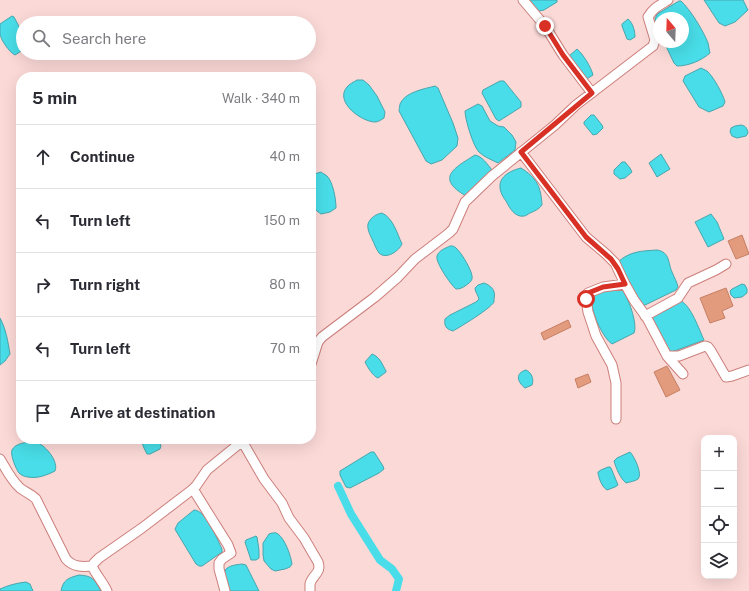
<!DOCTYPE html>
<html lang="en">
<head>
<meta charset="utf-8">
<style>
  body { margin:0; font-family:"Public Sans",sans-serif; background:#f7f7f7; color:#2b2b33 }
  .controls { position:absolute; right:12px; bottom:12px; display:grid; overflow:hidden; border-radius:8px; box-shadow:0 4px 16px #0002 }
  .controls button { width:36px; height:36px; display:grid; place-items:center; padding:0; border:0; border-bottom:1px solid #e1e1e2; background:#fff; color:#2b2b33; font:20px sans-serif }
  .compass { position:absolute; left:653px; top:12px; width:36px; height:36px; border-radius:50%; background:#fff; box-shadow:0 4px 16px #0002; rotate:341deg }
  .stop { position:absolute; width:12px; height:12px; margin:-9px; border:3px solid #d93025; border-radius:50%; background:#fff }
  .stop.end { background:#d93025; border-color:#fff; box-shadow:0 1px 4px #0008 }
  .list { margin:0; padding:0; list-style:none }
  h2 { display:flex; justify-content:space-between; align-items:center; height:52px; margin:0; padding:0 16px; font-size:17px }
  h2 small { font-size:13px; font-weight:400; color:#7c7c81 }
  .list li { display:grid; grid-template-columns:26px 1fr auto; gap:12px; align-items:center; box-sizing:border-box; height:64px; padding:0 16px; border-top:1px solid #e1e1e2 }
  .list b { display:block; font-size:15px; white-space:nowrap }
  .list em { font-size:13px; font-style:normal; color:#7c7c81 }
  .icon { flex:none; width:22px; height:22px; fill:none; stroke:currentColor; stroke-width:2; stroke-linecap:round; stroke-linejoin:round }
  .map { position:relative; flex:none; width:749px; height:591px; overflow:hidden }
  .search { position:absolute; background:#fff; box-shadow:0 4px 16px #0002; left:16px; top:16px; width:300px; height:44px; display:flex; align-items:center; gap:10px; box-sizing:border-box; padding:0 14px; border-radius:22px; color:#7c7c81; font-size:15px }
  .panel { position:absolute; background:#fff; box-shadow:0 4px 16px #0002; left:16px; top:72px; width:300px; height:372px; border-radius:16px }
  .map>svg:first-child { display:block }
  .water { fill:#48dde8; stroke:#47a6ad }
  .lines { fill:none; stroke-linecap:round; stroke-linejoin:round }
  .canal { stroke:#48dde8; stroke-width:8 }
  .building { fill:#e39b7e; stroke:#c57f63 }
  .street-casing { stroke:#cc7f7b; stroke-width:11 }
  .street { stroke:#fff; stroke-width:9 }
  .route { stroke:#d93025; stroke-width:5 }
</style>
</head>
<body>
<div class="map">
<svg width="749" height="591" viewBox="0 0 749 591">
  <rect width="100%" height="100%" fill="#fbd9d7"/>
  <path class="water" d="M529 0H557V2L544 10 539 11 536 9Z
    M704 0H743L748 10 735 22 725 26 719 23Z
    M679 1H681C690 9 704 32 708 43 709 46 709 50 710 53 701 61 688 66 677 66L674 63 664 42H683V18H659V29L655 19 657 14Z
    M12 16 14 17 23 34V50L15 55C9 52 1 40 0 34 0 31 0 27 0 24Z
    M628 19C633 23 635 31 635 37L630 40 627 39 622 26V24Z
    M577 49C583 54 591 67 593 75L585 80 569 56Z
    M701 68C703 69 705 70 707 71 713 76 723 94 725 102L723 106 709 112 699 107 683 81 685 76Z
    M357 80H363L369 85 377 96 385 112 384 118C381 120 378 122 375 122 362 122 334 102 347 87 349 84 354 82 357 80Z
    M500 81H504L521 102V107L499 121 496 119 482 93 483 90Z
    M435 86 438 88 453 123 458 138 457 146 442 160 431 164 426 161 399 111C399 110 400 104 400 104 405 92 424 89 435 86Z
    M478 104 482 106 490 121 498 126 504 127 512 135 516 142 515 150 498 163C492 160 484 157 479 152 473 146 465 119 465 111Z
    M591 115H594L602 125 603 128 597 134 593 135 584 124V122Z
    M741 125C746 126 747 128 748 133L746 136 737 138 732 136 730 132 731 128 735 126Z
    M661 154 670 169 657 177 649 163Z
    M475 155C482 156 488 165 492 170L466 196C435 178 454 168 475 155Z
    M622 162H625L630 168 632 172 625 178 620 179 614 174V170Z
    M521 168C537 178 541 187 542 205 539 209 535 211 530 213 528 214 526 216 524 216 515 218 509 207 506 201 503 197 500 192 500 187 499 176 512 170 521 168Z
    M321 172C322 173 326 175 327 176 333 182 336 199 336 208L330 212 321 214 317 211 311 204V175Z
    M382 213C393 218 397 233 402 244 399 251 386 260 379 253 376 249 374 243 372 239 370 235 367 229 368 224 370 218 376 214 382 213Z
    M711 214 717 222 724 239 708 247 695 222Z
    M450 246C453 246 454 246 456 248 461 252 474 273 472 279 471 282 468 284 465 286 462 288 460 289 456 289 451 285 435 262 437 256 439 250 446 248 450 246Z
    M657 250C670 252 668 263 672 272 674 277 677 282 678 287L676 290 643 306 641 305 618 262C630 251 642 251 657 250Z
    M484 283C492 286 496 291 494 299 494 300 494 302 494 302 490 309 460 327 453 331 446 329 444 326 445 319L450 315 476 302 479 299C478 295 475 292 475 288L478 285Z
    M742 284 745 285 747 289V293L742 297 734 298 731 295 730 291 732 289Z
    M621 288C628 296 638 324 634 333L612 344C603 338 593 315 592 305 592 302 592 298 592 295L599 291Z
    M681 301C691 306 699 329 704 340L669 353 652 317 653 316 670 308Z
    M0 318C6 329 8 342 10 354L5 361 0 365Z
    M372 354C380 357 382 364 386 371V372L378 378C373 376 368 368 365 362Z
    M526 370C532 373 534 379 532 385L525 388C517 382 515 373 526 370Z
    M142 439H158L161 446 160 449 150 454H147L144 448 141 440Z
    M29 442C32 442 36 442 38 443 46 446 59 462 55 471 47 475 37 479 28 477 25 477 21 475 19 473 16 469 10 455 12 450 15 444 23 443 29 442Z
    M371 452H374L383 466 384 469 379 473 350 488 346 487 340 475V471Z
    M630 452C634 456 643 474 638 479 636 481 629 482 626 483 620 478 616 468 614 461L617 458Z
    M608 467H610L611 468 618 485 615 487 607 490C602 487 599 479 598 473V472L601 470Z
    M194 510C206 510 217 539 222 549V552L202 566H199L196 564 176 531 175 529 178 523Z
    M272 533C275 533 275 532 278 534 285 539 291 556 292 564L290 567 285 569 275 571 271 569 264 561 263 555V543L269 534Z
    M256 536 257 537 259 550V558L256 560H251L245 542 246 540Z
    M242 564 246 565 259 591H229L225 575V570C230 565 235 565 242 564Z
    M79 575C93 576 94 579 101 591H61C63 580 68 578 79 575Z
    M26 582 30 584 33 591H0V589C9 585 17 583 26 582Z"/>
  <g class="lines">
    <path class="canal" d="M338 486 351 514 380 560 392 569 399 579 396 591"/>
  </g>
  <path class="building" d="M742 235 749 254 736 259 728 241Z
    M726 288 733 306 722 311 725 318 710 323 700 298Z
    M568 320 571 327 544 340 541 333Z
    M667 366 680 390 666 397 654 372Z
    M588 374 591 382 578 388 575 379Z"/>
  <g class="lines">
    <defs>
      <path id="street" d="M523 0 545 26 563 55 592 93
        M521 152 586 237 606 254 615 263 625 284 634 300 647 318 667 356 683 374
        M645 316 678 298 688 283 716 270 726 264
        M667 356H679L705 346 708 347 711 351 726 377 732 376 749 370
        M311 364 318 342 322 337 375 297 398 277 415 259 449 233 453 229 465 202 492 176 555 125 576 105 653 46 655 40 648 17C653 8 660 5 668 0
        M616 419V383L612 365 596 336 588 312 586 299 588 293 603 287 625 284
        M242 441 264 479 282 503 289 518 304 538 318 562C322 573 312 575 310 584 310 586 310 589 310 591
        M0 459C6 469 11 480 20 488 25 492 31 494 36 499L66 559C73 567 82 567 92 566
        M193 489 228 545 231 553 222 559 219 563V569L225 591
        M107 591C103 582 96 575 92 566L94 563 99 558 142 528 193 489 196 486 207 470 245 439"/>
    </defs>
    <use href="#street" class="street-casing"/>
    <use href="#street" class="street"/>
  </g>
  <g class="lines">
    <path class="route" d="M545 26 563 55 592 93 521 152 586 237 611 259 618 269 625 284 603 287 588 293 586 299"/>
  </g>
</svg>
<div class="controls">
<button>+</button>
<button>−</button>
<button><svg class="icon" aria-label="locate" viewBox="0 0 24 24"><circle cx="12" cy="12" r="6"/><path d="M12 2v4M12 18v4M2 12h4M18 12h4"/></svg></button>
<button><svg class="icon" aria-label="layers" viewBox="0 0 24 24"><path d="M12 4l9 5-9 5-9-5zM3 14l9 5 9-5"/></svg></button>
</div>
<svg class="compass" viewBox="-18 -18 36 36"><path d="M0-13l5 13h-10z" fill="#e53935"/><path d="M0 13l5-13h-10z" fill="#7c7c81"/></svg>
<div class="stop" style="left:586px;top:299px"></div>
<div class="stop end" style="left:545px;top:26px"></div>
<div class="search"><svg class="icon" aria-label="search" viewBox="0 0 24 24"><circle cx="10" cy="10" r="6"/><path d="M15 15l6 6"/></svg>Search here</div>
<section class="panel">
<h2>5 min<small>Walk · 340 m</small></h2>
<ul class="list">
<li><svg class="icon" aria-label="ahead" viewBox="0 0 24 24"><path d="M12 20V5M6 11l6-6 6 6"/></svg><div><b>Continue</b></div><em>40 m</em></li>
<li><svg class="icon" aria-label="left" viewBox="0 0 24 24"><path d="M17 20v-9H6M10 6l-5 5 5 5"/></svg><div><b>Turn left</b></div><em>150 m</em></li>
<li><svg class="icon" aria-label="right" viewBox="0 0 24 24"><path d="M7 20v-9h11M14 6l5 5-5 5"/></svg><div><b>Turn right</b></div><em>80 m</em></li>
<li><svg class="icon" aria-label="left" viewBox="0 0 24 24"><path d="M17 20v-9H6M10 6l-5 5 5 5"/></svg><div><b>Turn left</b></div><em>70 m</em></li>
<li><svg class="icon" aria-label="arrive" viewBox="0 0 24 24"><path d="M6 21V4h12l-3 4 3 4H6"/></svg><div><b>Arrive at destination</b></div></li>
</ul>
</section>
</div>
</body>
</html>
